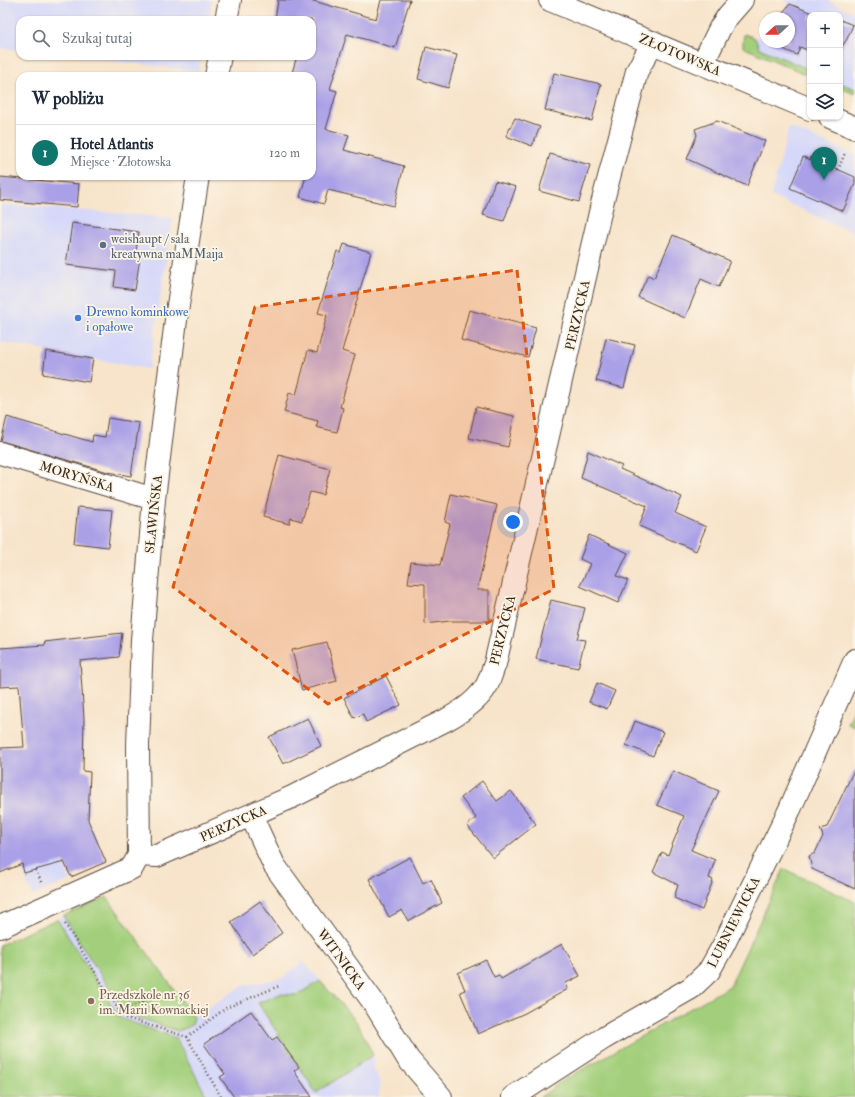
<!DOCTYPE html>
<html lang="pl">
<head>
<meta charset="utf-8">
<style>
  body { margin:0; font-family:"IM FELL Double Pica",serif; background:#f6f6f7; color:#1f2937 }
  .controls { position:absolute; right:12px; top:12px; display:grid; overflow:hidden; border-radius:8px; box-shadow:0 1px 3px #0004 }
  .controls button { width:36px; height:36px; display:grid; place-items:center; padding:0; border:0; border-bottom:1px solid #e0e1e3; background:#fff; color:#1f2937; font:20px sans-serif }
  .compass { position:absolute; left:759px; top:12px; width:36px; height:36px; border-radius:50%; background:#fff; box-shadow:0 1px 3px #0004; rotate:249deg }
  .you { position:absolute; left:513px; top:522px; width:14px; height:14px; margin:-10px; border:3px solid #fff; border-radius:50%; background:#1a73e8; box-shadow:0 0 0 6px #1a73e833 }
  .badge { display:grid; place-items:center; width:26px; height:26px; border-radius:50%; background:#0f766e; color:#fff; font-size:13px; font-weight:700 }
  .pin { position:absolute; translate:-50% -33px; filter:drop-shadow(0 1px 2px #0008) }
  .pin::after { content:''; position:absolute; top:21px; width:14px; height:12px; background:inherit; clip-path:polygon(0 0,100% 0,50% 100%) }
  .list { margin:0; padding:0; list-style:none }
  h2 { display:flex; justify-content:space-between; align-items:center; height:52px; margin:0; padding:0 16px; font-size:17px }
  h2 small { font-size:13px; font-weight:400; color:#747a83 }
  .list li { display:grid; grid-template-columns:26px 1fr auto; gap:12px; align-items:center; box-sizing:border-box; height:56px; padding:0 16px; border-top:1px solid #e0e1e3 }
  .list b { display:block; font-size:15px; white-space:nowrap }
  .list p { margin:0; font-size:13px; white-space:nowrap; color:#747a83 }
  .list em { font-size:13px; font-style:normal; color:#747a83 }
  .icon { flex:none; width:22px; height:22px; fill:none; stroke:currentColor; stroke-width:2; stroke-linecap:round; stroke-linejoin:round }
  .map { position:relative; flex:none; width:855px; height:1097px; overflow:hidden }
  .search { position:absolute; background:#fff; box-shadow:0 1px 3px #0004; left:16px; top:16px; width:300px; height:44px; display:flex; align-items:center; gap:10px; box-sizing:border-box; padding:0 14px; border-radius:12px; color:#747a83; font-size:15px }
  .panel { position:absolute; background:#fff; box-shadow:0 1px 3px #0004; left:16px; top:72px; width:300px; height:108px; border-radius:12px }
  .map>svg:first-child { display:block }
  .built { fill:#d5d8f9 }
  .green { fill:#a3cf7b; stroke:#6f7c4c }
  .building { fill:#aaa0e7 }
  .lines { fill:none; stroke-linecap:round; stroke-linejoin:round }
  .minor-casing { stroke:#574638; stroke-width:24 }
  .path { stroke:#574638; stroke-width:2.5; stroke-dasharray:1 3; stroke-linecap:butt }
  .minor { stroke:#fff; stroke-width:22 }
  .marked { fill:#df570d; fill-opacity:0.2; stroke:#df570d; stroke-width:3; stroke-dasharray:8 5; stroke-linejoin:round }
  .service-dot { fill:#5c6f8a; stroke:#fcf5e5; stroke-width:1.5 }
  .shop-dot { fill:#3f7fe0; stroke:#fcf5e5; stroke-width:1.5 }
  .education-dot { fill:#8d6e63; stroke:#fcf5e5; stroke-width:1.5 }
  .labels { text-anchor:middle; stroke-width:3.5; stroke-linejoin:round; paint-order:stroke }
  .street-label { font-size:13px; fill:#3b2a1e; stroke:#fcf5e5 }
  .service-label { font-size:13px; fill:#4e5e75; stroke:#fcf5e5; text-anchor:start }
  .shop-label { font-size:13px; fill:#366cbe; stroke:#fcf5e5; text-anchor:start }
  .education-label { font-size:13px; fill:#785e54; stroke:#fcf5e5; text-anchor:start }
</style>
</head>
<body>
<div class="map">
<svg width="855" height="1097" viewBox="0 0 855 1097">
  <rect width="100%" height="100%" fill="#fcf5e5"/>
  <filter id="ink" filterUnits="userSpaceOnUse"><feTurbulence type="fractalNoise" baseFrequency=".025" numOctaves="2"/><feDisplacementMap in="SourceGraphic" scale="8" xChannelSelector="R" yChannelSelector="G"/><feConvolveMatrix kernelMatrix="1 2 1 2 8 2 1 2 1" color-interpolation-filters="sRGB"/></filter>
  <filter id="wash" filterUnits="userSpaceOnUse"><feTurbulence type="fractalNoise" baseFrequency=".012" numOctaves="4" result="noise"/><feDisplacementMap in="SourceGraphic" scale="16" xChannelSelector="R" yChannelSelector="G"/><feGaussianBlur stdDeviation="0.9" result="paint"/><feColorMatrix in="noise" values="0 0 0 0 0 0 0 0 0 0 0 0 0 0 0 0 0 1.4 0 .05"/><feComposite in="paint" operator="in"/></filter>
  <g filter="url(#wash)">
    <rect width="100%" height="100%" fill="#f7e4cb"/>
    <path class="built" d="M0 0H212L208 20H20V50L0 48Z
      M786 0H826L855 13V89L840 83V15H810V70L759 48 755 38 763 35 765 33V42H789V18H778L790 4 785 1Z
      M73 56H201L199 71Z
      M789 127 855 155V233L771 196Z
      M1 204 173 218 149 369 0 342V221Z
      M57 850 70 880 32 896 27 883 22 861Z
      M107 897 194 1017 242 986 282 978 303 961 357 1022 375 1059 373 1067 381 1084 378 1097H0V945Z"/>
    <path class="green" d="M744 34 755 38 759 48 810 70V76L747 49 743 47V42Z
      M840 83 855 89V94L840 88Z
      M855 708V727L848 724Z
      M784 869 855 902V1097H540L564 1080 730 986Z
      M107 897 194 1017 192 1025 186 1028 178 1031 125 1013 63 916Z
      M57 919 120 1018 176 1038 207 1097H0V945Z
      M320 981 357 1022 373 1055 316 1093 258 1003 280 994 297 995Z"/>
    <g id="blocks">
      <path class="building" d="M278 0H310L376 19 381 0H410L395 48 347 34 330 89 337 91 326 129 349 135 344 150 404 166 394 206 328 190 324 204 300 197 306 176H312V76H291L297 56H312V20H275Z
        M790 4 817 15H810V51L800 47 797 55 767 42H789V18H778Z
        M840 20 853 25 847 39 840 49Z
        M426 47 457 55 448 88 418 79Z
        M554 73 601 84 592 121 545 110Z
        M515 118 540 127 532 146 506 136Z
        M717 121 765 141 747 186 687 159 697 135 695 129Z
        M550 154 590 165 579 202 539 191Z
        M803 157 811 160 810 157 855 177V184L843 211 790 188Z
        M0 177 79 184 77 207 0 200Z
        M495 181 516 187 504 221 483 215Z
        M72 223 139 232 135 257 140 258 135 290 114 287 116 271 66 265Z
        M673 235 730 261 719 287 701 279 685 318 638 297 648 275 654 278Z
        M344 244 371 252 342 351 355 355 340 407 343 408 337 432 316 427 318 421 284 412 289 393 296 395 308 350 317 353 327 315 318 313 337 251 341 253Z
        M469 310 536 328 528 357 461 340Z
        M606 338 635 345 624 388 596 381Z
        M46 351 93 359 89 382 43 374Z
        M476 407 514 416 508 447 469 438Z
        M7 417 92 442 93 435 105 437 108 418 139 423 131 476 108 472 1 441Z
        M588 451 622 466 620 469 682 497 675 513 706 527 696 551 639 526 647 506 581 478Z
        M279 455 330 469 323 495 310 492 302 521 291 518 289 524 263 517Z
        M451 494 497 505 477 590H489V621H450L425 624V584L408 583 411 562 440 565 450 524 445 522Z
        M78 507 112 510 108 547 74 543Z
        M589 535 628 553 617 576 628 580 618 603 580 586 590 564 580 559Z
        M551 600 585 608 577 639 585 640 578 668 536 659Z
        M122 633 119 657 80 661 84 718 83 771 90 772 88 820 106 862 71 877 64 862 24 873 22 864 0 873V748L24 747 19 686 0 687V648L45 645 44 642Z
        M327 642 337 681 302 690 292 650Z
        M386 676 401 705 366 722 363 714 354 718 344 698Z
        M597 683 615 691 607 709 589 702Z
        M308 718 321 746 283 764 269 737Z
        M635 721 663 732 653 756 626 745Z
        M855 768V889L812 869 809 856 815 853 823 836 820 829 827 827Z
        M673 771 719 791 691 850 715 860 709 878 713 880 702 910 674 898 678 885 653 872 662 852 668 855 684 816 657 805Z
        M482 781 497 801 511 791 536 824 493 858 467 825 476 818 461 798Z
        M410 857 423 883 431 879 442 903 408 921 402 910 389 917 369 879Z
        M260 901 282 933 252 954 231 922Z
        M562 944 580 976 566 983 568 989 525 1013 478 1034 460 992 465 990 458 973 486 960 494 977 499 975 501 979Z
        M251 1011 272 1040 277 1037 299 1067 294 1071 312 1097H234L220 1077 225 1074 204 1044Z"/>
    </g>
  </g>
  <g filter="url(#ink)">
    <use href="#blocks" fill-opacity="0" stroke="#574638" stroke-width="1"/>
    <g class="lines">
      <defs>
        <path id="minor" d="M550 0 810 109
          M226 20 230 0
          M703 63 720 28 728 16 742 0
          M216 76 220 56
          M830 117 855 128
          M0 453 154 499
          M251 815 274 865 374 1003 408 1059 441 1097
          M139 855 157 856 292 797 446 720C462 711 478 701 487 685 490 679 492 671 495 664L602 204 637 71 653 42
          M0 927 132 868 139 855 138 745 142 640 154 499 166 400 177 312 198 176
          M513 1097 604 1038 691 988 709 971 723 946 790 809 855 660"/>
      </defs>
      <use href="#minor" class="minor-casing"/>
      <path class="path" d="M838 170 845 153
        M36 870 41 882
        M65 924 123 1017 187 1037 221 1097
        M119 1010 153 999
        M187 1037 226 1008 279 986"/>
      <use href="#minor" class="minor"/>
    </g>
  </g>
  <path class="marked" d="M517 270 554 589 328 704 173 587 255 307Z"/>
  <circle class="service-dot" cx="103" cy="245" r="4"/>
  <circle class="shop-dot" cx="78" cy="318" r="4"/>
  <circle class="education-dot" cx="91" cy="1001" r="4"/>
  <g class="labels">
    <g class="street-label">
      <text transform="translate(680 54) rotate(23)" y="5">ZŁOTOWSKA</text>
      <text transform="translate(577 315) rotate(-77)" y="5">PERZYCKA</text>
      <text transform="translate(77 476) rotate(17)" y="5">MORYŃSKA</text>
      <text transform="translate(153 514) rotate(-84)" y="5">SŁAWIŃSKA</text>
      <text transform="translate(502 630) rotate(-76)" y="5">PERZYCKA</text>
      <text transform="translate(233 823) rotate(-24)" y="5">PERZYCKA</text>
      <text transform="translate(733 922) rotate(-63)" y="5">LUBNIEWICKA</text>
      <text transform="translate(342 959) rotate(54)" y="5">WITNICKA</text>
    </g>
    <g class="service-label">
      <text x="111" y="243">weishaupt / sala<tspan x="111" dy="15">kreatywna maMMaija</tspan></text>
    </g>
    <g class="shop-label">
      <text x="86" y="316">Drewno kominkowe<tspan x="86" dy="15">i opałowe</tspan></text>
    </g>
    <g class="education-label">
      <text x="99" y="999">Przedszkole nr 36<tspan x="99" dy="15">im. Marii Kownackiej</tspan></text>
    </g>
  </g>
</svg>
<div class="controls">
<button>+</button>
<button>−</button>
<button><svg class="icon" aria-label="layers" viewBox="0 0 24 24"><path d="M12 4l9 5-9 5-9-5zM3 14l9 5 9-5"/></svg></button>
</div>
<svg class="compass" viewBox="-18 -18 36 36"><path d="M0-13l5 13h-10z" fill="#e53935"/><path d="M0 13l5-13h-10z" fill="#747a83"/></svg>
<div class="you"></div>
<div class="pin badge" style="left:824px;top:180px">1</div>
<div class="search"><svg class="icon" aria-label="search" viewBox="0 0 24 24"><circle cx="10" cy="10" r="6"/><path d="M15 15l6 6"/></svg>Szukaj tutaj</div>
<section class="panel">
<h2>W pobliżu<small></small></h2>
<ul class="list">
<li><span class="badge">1</span><div><b>Hotel Atlantis</b><p>Miejsce · Złotowska</p></div><em>120 m</em></li>
</ul>
</section>
</div>
</body>
</html>
